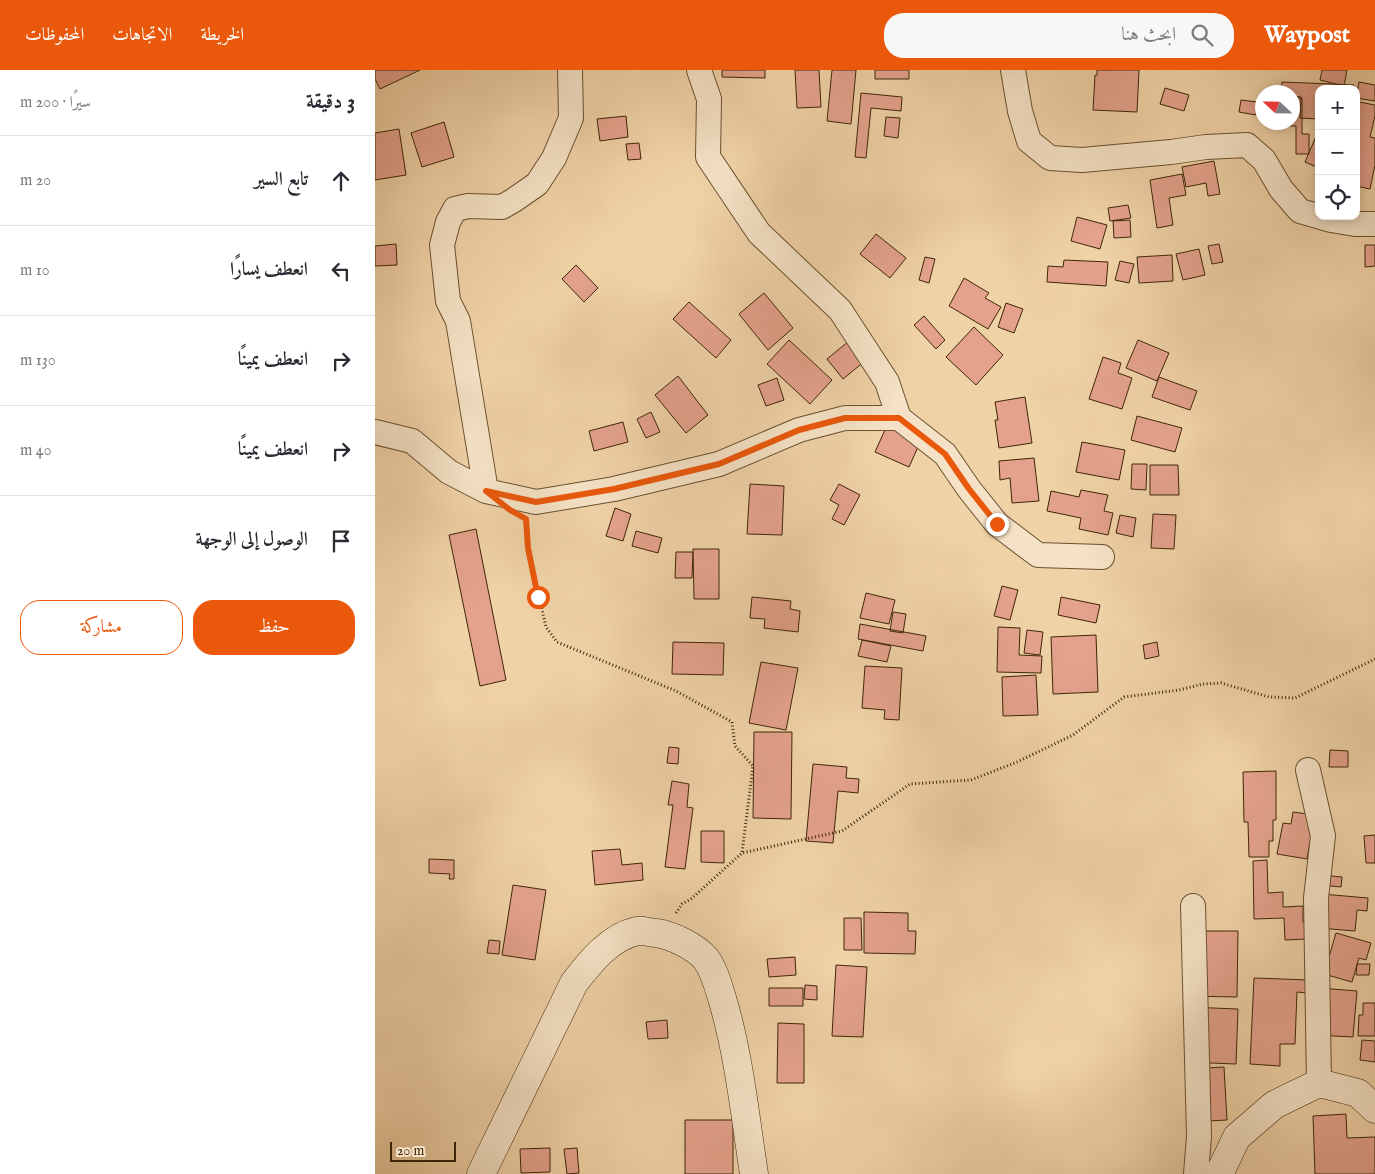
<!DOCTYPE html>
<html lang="ar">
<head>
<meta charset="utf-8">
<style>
  body { margin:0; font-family:"IM FELL English",Amiri,serif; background:#f7f7f7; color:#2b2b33; direction:rtl }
  .controls { position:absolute; right:15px; top:15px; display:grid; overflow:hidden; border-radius:10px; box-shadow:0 2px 12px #0003 }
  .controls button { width:45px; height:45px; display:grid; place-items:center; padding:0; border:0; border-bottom:1px solid #e1e1e2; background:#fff; color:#2b2b33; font:25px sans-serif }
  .compass { position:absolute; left:880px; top:15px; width:45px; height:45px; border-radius:50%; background:#fff; box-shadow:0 2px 12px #0003; rotate:292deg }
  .scale { position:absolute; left:15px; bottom:12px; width:66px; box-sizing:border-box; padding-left:5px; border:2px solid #3f2607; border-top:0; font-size:14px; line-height:18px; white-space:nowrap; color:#3f2607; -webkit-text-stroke:4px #f5e2c6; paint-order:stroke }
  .stop { position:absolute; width:15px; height:15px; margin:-11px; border:4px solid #ea580c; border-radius:50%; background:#fff }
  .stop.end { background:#ea580c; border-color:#fff; box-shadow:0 1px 5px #0008 }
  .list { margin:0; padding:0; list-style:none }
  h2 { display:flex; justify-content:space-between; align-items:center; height:65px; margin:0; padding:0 20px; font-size:21px }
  h2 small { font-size:16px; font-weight:400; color:#7c7c81 }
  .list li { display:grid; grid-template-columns:32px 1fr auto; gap:15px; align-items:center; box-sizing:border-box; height:90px; padding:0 20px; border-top:1px solid #e1e1e2 }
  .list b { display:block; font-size:19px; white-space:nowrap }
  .list em { font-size:16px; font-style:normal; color:#7c7c81 }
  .actions { display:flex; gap:10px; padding:15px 20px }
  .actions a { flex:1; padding:11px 0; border:1px solid #ea580c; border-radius:20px; text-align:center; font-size:18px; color:#ea580c }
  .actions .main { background:#ea580c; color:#fff }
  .icon { flex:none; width:28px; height:28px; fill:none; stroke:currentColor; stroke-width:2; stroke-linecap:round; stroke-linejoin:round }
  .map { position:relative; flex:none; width:1000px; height:1104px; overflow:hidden; direction:ltr }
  header { display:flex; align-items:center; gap:30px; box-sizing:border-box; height:70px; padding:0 25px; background:#ea580c; color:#fff }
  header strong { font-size:24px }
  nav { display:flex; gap:28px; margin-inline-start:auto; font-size:18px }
  .search { width:350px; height:45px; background:#f7f7f7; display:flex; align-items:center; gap:12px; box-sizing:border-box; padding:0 18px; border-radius:20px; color:#7c7c81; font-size:19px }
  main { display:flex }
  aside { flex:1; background:#fff }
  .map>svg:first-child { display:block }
  .building { fill:#e4a28c; stroke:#3f2607 }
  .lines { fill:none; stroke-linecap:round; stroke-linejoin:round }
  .minor-casing { stroke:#6b512f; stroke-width:26 }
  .secondary-casing { stroke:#3f2607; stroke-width:29 }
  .path { stroke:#3f2607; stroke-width:3; stroke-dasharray:1 2.5; stroke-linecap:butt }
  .minor { stroke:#f5e2c6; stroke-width:24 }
  .secondary { stroke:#f5e2c6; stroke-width:28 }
  .route { stroke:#ea580c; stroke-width:6 }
</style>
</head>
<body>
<header>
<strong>Waypost</strong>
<div class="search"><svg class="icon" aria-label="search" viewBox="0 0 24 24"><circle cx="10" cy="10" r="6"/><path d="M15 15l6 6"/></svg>ابحث هنا</div>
<nav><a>الخريطة</a><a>الاتجاهات</a><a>المحفوظات</a></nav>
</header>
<main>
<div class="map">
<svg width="1000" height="1104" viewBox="0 0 1000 1104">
  <rect width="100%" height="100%" fill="#f0d2a7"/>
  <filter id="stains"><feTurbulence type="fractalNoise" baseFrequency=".004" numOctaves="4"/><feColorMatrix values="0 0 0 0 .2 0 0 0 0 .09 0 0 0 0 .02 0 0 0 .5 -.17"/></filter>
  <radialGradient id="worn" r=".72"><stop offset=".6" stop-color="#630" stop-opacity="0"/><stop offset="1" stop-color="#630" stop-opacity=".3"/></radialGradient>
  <path class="building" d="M0 0H45L5 19 0 9Z
    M347 0H390V8L347 7Z
    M420 0H444L446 37 422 38Z
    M457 0H481L476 54 452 51Z
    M500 0H534V9H500Z
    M722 0H764L762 42 718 40 720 5H722Z
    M947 0H972L969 16 945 10Z
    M907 12 979 15V19H944V49L925 48 926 27 918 26V22H906Z
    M984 12 1000 15V31L981 28Z
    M790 18 814 25 809 41 785 34Z
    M486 23 527 27 526 41 496 38 491 88 480 87Z
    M918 28H927V64H934V84H921V56H904V52H918Z
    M866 30 882 32 881 45 864 42Z
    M984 32 1000 35V46L995 67 1000 68V95L995 119 981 116V47Z
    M251 46 253 67 225 71 222 49Z
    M511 47 525 48 523 68 509 66Z
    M69 52 79 87 47 97 36 63Z
    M24 59 31 105 0 110V63Z
    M942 64 944 65V98L930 92Z
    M264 73 266 89 253 90 251 74Z
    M839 91 845 124 833 126 831 113 811 117 807 97Z
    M807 104 811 125 794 128 798 155 782 158 775 110Z
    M753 135 756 148 735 151 733 138Z
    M702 147 732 155 725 179 696 171Z
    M755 150 756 167 739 168 738 151Z
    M501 164 531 188 515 208 485 184Z
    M21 174 22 195 0 196V176Z
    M844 174 848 192 837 194 833 176Z
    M990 175H1000V196L990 197Z
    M824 179 830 205 808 210 801 184Z
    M797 185 798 211 764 213 762 187Z
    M550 187 560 189 554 213 544 210Z
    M689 190 733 192 731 216 672 212 673 196 688 197Z
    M745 191 759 194 754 213 740 210Z
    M201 195 223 218 209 232 187 209Z
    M589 208 614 223 610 228 626 237 613 259 574 236Z
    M389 223 418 258 393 280 364 244Z
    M314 232 356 270 341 288 298 249Z
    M631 233 648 239 639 263 623 257Z
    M549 246 570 270 561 279 539 255Z
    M599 257 628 285 601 315 571 287Z
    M414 270 457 310 435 334 392 294Z
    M763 270 794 283 782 311 751 298Z
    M474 271 490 291 468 309 452 289Z
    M728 287 746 293 743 303 757 308 747 339 714 329Z
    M303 306 333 345 311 363 280 325Z
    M784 307 822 321 815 340 777 327Z
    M402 308 409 330 391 336 383 315Z
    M650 327 657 373 624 378 620 350H623L620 332Z
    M276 342 285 362 271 368 262 349Z
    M762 346 807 358 800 382 756 370Z
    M514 351 548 366 534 397 500 382Z
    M248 352 253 372 219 381 214 361Z
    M707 372 750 380 744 410 701 402Z
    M659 388 664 431 637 433 635 408 625 410 624 391Z
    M757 394H772L771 420 756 419Z
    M775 395H803L804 425H775Z
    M375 414 409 416 407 465 372 464Z
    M464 414 485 425 469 455 457 449 464 435 455 430Z
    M706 420 733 425 729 441 738 443 733 465 704 459 706 448 672 441 676 421 704 427Z
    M240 438 256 444 248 471 231 466Z
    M778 444 801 445 799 479 776 478Z
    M745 445 761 448 758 467 741 463Z
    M101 459 131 610 105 616 74 465Z
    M261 461 287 468 283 483 257 476Z
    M318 479H344V529H319Z
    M301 482H318L317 508H300Z
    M627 516 643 520 635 550 619 546Z
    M491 523 520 530 514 554 485 548Z
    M377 527 416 531 415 539 425 541 423 562 389 558 390 549 375 548Z
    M686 527 725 535 721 553 683 545Z
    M518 542 531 544 528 563 515 561Z
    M485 554 551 566 548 581 483 569Z
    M623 557 645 558 644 585 667 586 666 603 622 602Z
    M652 560 668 562 665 585 649 583Z
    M721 565 723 622 678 624 676 567Z
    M487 570 516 576 512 592 483 586Z
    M298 572 349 573 348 605 297 604Z
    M782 572 784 586 770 589 768 575Z
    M386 592 423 598 411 660 374 653Z
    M490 596 527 598 524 650 509 649 510 640 487 638Z
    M661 605 663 645 628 646 627 607Z
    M379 662H417L416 749 378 748Z
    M294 677 304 678 303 694 292 693Z
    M955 680 973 681V697H954Z
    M438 694 472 697 471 708 484 709 483 723 463 721 458 773 431 771Z
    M901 701V750H898V771H894V787H874L873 752H869L868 702Z
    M297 711 314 714 312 737 318 738 310 799 290 797 298 735H293Z
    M918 742 940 745 932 789 902 784 908 753 916 754Z
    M326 761H349V793L326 792Z
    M1000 765V793H991L989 766Z
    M245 779 247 795 267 793 268 810 220 815 217 781Z
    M54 789 79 790V809H74L75 804 54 803Z
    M892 790 893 823 908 822V837L928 836V852H933V869L910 870 909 848 879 849 878 791Z
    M947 805 967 807 966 817 946 815Z
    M138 815 171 820 160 890 127 885Z
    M947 824 993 828 992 841 982 840 980 861 944 858Z
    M489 842 533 843V861H541L540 884 489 883Z
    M469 848H486L487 880H469Z
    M822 861H863L862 927 810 926Z
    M961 863 996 873 991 890 984 888 977 912 949 904Z
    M114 870 125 871 124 884 112 883Z
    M420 887 421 905 394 907 392 889Z
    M982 894H995L994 905H981Z
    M461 895 492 897 488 967 457 966Z
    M879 908 934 910 933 923 922 922 920 974H905V996L875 994Z
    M430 915 442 916V930L429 929Z
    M394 918H428V936H394Z
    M944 918 982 921 978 967 941 965Z
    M988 933H1000V966H983L984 945H988Z
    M813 937 863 939 861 994 810 992Z
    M292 950 293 968 273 969 271 952Z
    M403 953 429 954V1013H402Z
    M987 970 1000 971V992L985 990Z
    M849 997 852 1050 815 1052 812 999Z
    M971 1044 972 1068 1000 1067V1104H940L938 1046Z
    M310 1050H358V1104H310Z
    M175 1078V1102L146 1103 145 1079Z
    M202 1078 204 1103 192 1104 189 1079Z"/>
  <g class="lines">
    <defs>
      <path id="minor" d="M324 0 334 29 333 87 384 163 465 240 512 312 524 348 570 384 594 419 622 454 663 485 727 487
        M638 0 645 41 654 71 675 88 707 90 796 82 831 77 872 75 889 90 906 119 925 141 956 150 980 154H1000
        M0 362 37 371 74 402 111 421 161 432 239 419 344 394 424 360 470 348H524
        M111 421 83 251 73 231 67 175 73 152 80 139 93 136 127 137 139 130 162 114 179 88 196 48 195 0
        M933 700 948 766 941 828 944 1013
        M818 836 824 1066 821 1104"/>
      <path id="secondary" d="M106 1104 199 913C215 892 235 867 262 861 268 860 276 863 281 863 297 865 321 877 331 889 339 900 343 915 347 928 364 985 370 1045 379 1104
        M844 1104 862 1067 899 1035 944 1013 983 1023 1000 1039"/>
    </defs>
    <use href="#minor" class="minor-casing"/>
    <use href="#secondary" class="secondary-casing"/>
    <path class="path" d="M151 452 153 478 171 557 182 572 301 621 357 652 360 676 378 696 367 783
      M301 843 307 834 316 829 367 783 467 761 535 714 596 710 642 692 698 665 749 627 804 620 828 614 846 613 894 627 920 628 1000 589"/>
    <use href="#minor" class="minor"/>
    <use href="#secondary" class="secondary"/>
  </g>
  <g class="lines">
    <path class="route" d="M163 527 153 478 151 449 135 440 111 421 161 432 239 419 344 394 424 360 470 348H524L570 384 594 419 622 454"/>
  </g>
  <rect width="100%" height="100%" filter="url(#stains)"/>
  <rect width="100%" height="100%" fill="url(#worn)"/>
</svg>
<div class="controls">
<button>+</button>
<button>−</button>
<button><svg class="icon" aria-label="locate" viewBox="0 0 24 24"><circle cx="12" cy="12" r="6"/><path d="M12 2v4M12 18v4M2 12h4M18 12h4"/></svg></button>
</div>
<svg class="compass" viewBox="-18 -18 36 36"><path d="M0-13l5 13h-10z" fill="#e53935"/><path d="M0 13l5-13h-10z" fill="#7c7c81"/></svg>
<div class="scale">20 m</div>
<div class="stop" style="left:163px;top:527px"></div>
<div class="stop end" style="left:622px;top:454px"></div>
</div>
<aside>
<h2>3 دقيقة<small>سيرًا · 200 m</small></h2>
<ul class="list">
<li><svg class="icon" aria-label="ahead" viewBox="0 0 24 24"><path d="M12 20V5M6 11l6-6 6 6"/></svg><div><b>تابع السير</b></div><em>20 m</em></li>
<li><svg class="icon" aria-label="left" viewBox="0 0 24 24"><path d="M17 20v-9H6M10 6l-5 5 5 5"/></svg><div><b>انعطف يسارًا</b></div><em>10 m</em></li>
<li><svg class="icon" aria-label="right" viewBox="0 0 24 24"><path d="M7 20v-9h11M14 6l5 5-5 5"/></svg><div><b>انعطف يمينًا</b></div><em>130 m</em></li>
<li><svg class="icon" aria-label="right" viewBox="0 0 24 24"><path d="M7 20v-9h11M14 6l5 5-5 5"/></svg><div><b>انعطف يمينًا</b></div><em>40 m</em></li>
<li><svg class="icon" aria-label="arrive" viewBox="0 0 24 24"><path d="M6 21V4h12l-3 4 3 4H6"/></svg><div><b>الوصول إلى الوجهة</b></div></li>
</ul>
<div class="actions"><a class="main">حفظ</a><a>مشاركة</a></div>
</aside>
</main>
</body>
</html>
